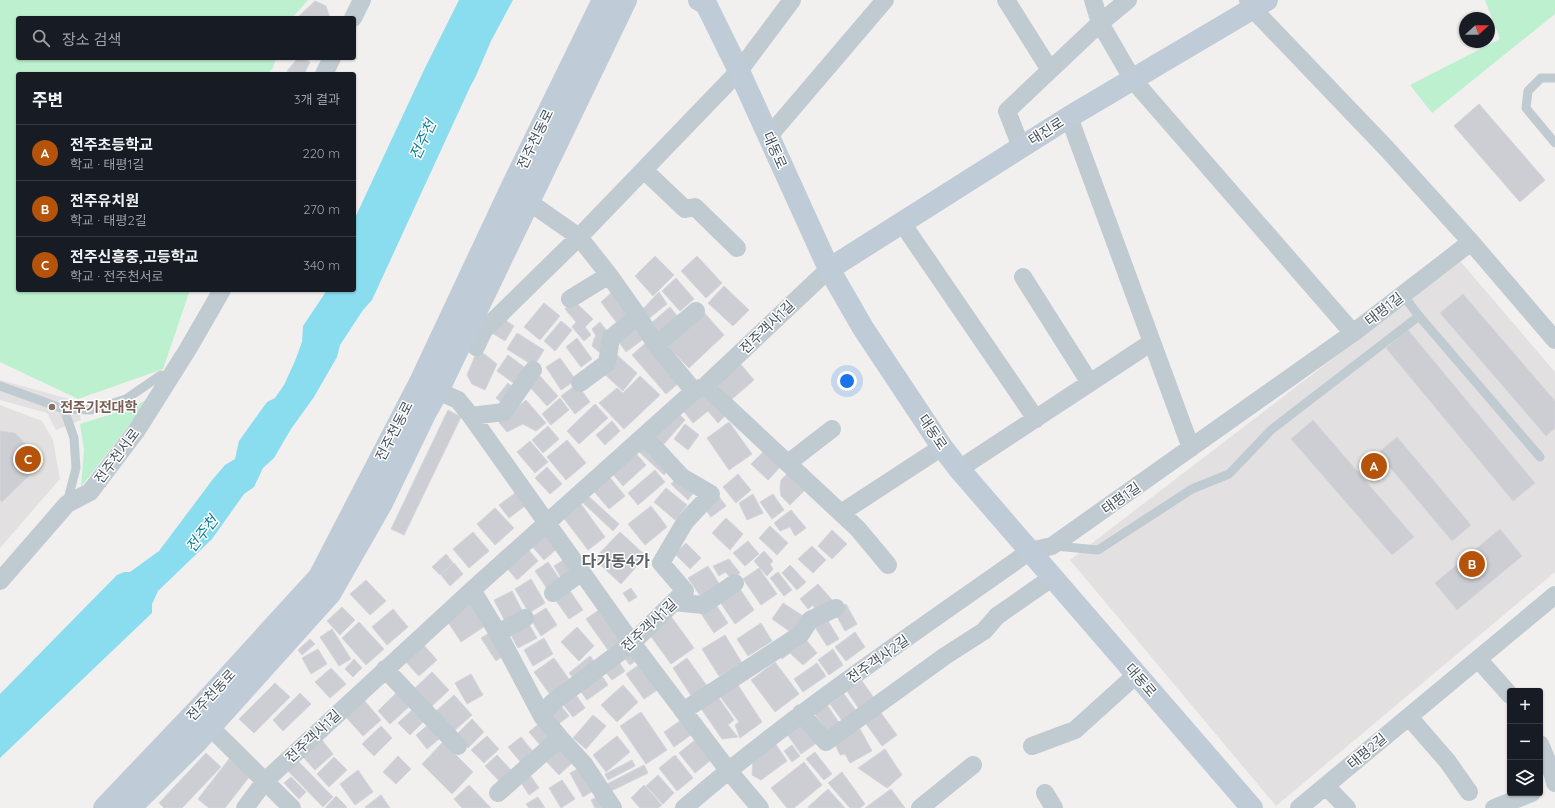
<!DOCTYPE html>
<html lang="ko">
<head>
<meta charset="utf-8">
<style>
  body { margin:0; font-family:Quicksand,"Noto Sans KR",sans-serif; background:#20242c; color:#f1f3f6 }
  .controls { position:absolute; right:12px; bottom:12px; display:grid; overflow:hidden; border-radius:4px; box-shadow:0 1px 3px #0004 }
  .controls button { width:36px; height:36px; display:grid; place-items:center; padding:0; border:0; border-bottom:1px solid #363941; background:#171b24; color:#f1f3f6; font:20px sans-serif }
  .compass { position:absolute; left:1459px; top:12px; width:36px; height:36px; border-radius:50%; background:#171b24; box-shadow:0 1px 3px #0004; rotate:69deg }
  .you { position:absolute; left:847px; top:381px; width:14px; height:14px; margin:-10px; border:3px solid #fff; border-radius:50%; background:#1a73e8; box-shadow:0 0 0 6px #1a73e833 }
  .badge { display:grid; place-items:center; width:26px; height:26px; border-radius:50%; background:#b45309; color:#fff; font-size:13px; font-weight:700 }
  .pin { position:absolute; translate:-50% -50%; border:2px solid #fff; box-shadow:0 1px 4px #0006 }
  .list { margin:0; padding:0; list-style:none }
  h2 { display:flex; justify-content:space-between; align-items:center; height:52px; margin:0; padding:0 16px; font-size:17px }
  h2 small { font-size:13px; font-weight:400; color:#9ea1a6 }
  .list li { display:grid; grid-template-columns:26px 1fr auto; gap:12px; align-items:center; box-sizing:border-box; height:56px; padding:0 16px; border-top:1px solid #363941 }
  .list b { display:block; font-size:15px; white-space:nowrap }
  .list p { margin:0; font-size:13px; white-space:nowrap; color:#9ea1a6 }
  .list em { font-size:13px; font-style:normal; color:#9ea1a6 }
  .icon { flex:none; width:22px; height:22px; fill:none; stroke:currentColor; stroke-width:2; stroke-linecap:round; stroke-linejoin:round }
  .map { position:relative; flex:none; width:1555px; height:808px; overflow:hidden }
  .search { position:absolute; background:#171b24; box-shadow:0 1px 3px #0004; left:16px; top:16px; width:340px; height:44px; display:flex; align-items:center; gap:10px; box-sizing:border-box; padding:0 14px; border-radius:4px; color:#9ea1a6; font-size:15px }
  .panel { position:absolute; background:#171b24; box-shadow:0 1px 3px #0004; left:16px; top:72px; width:340px; height:220px; border-radius:4px }
  .map>svg:first-child { display:block }
  .education { fill:#e3e0e1 }
  .green { fill:#bcf0ce }
  .water { fill:#89ddee }
  .building { fill:#ccced4; stroke:#d3d5db }
  .lines { fill:none; stroke-linecap:round; stroke-linejoin:round }
  .lane { stroke:#bfcad1; stroke-width:9 }
  .street { stroke:#bfcad1; stroke-width:18 }
  .secondary { stroke:#bfcbd6; stroke-width:22 }
  .education-dot { fill:#8d6e63; stroke:#fff; stroke-width:1.5 }
  .labels { text-anchor:middle; stroke-width:3; stroke-linejoin:round; paint-order:stroke }
  .street-label { font-size:14px; fill:#47535d; stroke:#fff }
  .education-label { font-size:14px; font-weight:bold; fill:#785e54; stroke:#fff; text-anchor:start }
  .water-label { font-size:15px; font-style:italic; fill:#0a7f96; stroke:#fff }
  .quarter-label { font-size:16px; font-weight:bold; fill:#5b6064; stroke:#fff }
</style>
</head>
<body>
<div class="map">
<svg width="1555" height="808" viewBox="0 0 1555 808">
  <rect width="100%" height="100%" fill="#f2efef"/>
  <path class="education" d="M1460 261 1555 372V572L1276 806 1070 560Z
    M0 380 77 401 81 420 56 430 47 413 0 400Z
    M0 405 42 421 53 440 60 479 0 548Z"/>
  <path class="green" d="M0 0H308L292 18H18V58H276L273 68 267 74H18V290H190L163 369 78 399 0 362Z
    M1485 0H1555V14L1432 113 1410 85 1500 39Z
    M150 398 81 487 84 450 80 424 131 408Z"/>
  <path class="water" d="M459 0H513L491 41 475 78 471 85 372 300 363 310 340 345 337 357 314 397 291 429 274 458 263 468 254 487 244 494 212 539 158 591 152 604V613L0 758V694L117 575 124 572H130L159 551 213 479 225 465 235 459 239 441 267 402 275 398 284 385 295 361 302 342 303 326 327 290H354V220L424 70Z"/>
  <path class="building" d="M315 1 326 6 330 18H297Z
    M298 58H302L310 62 304 74H293L287 71Z
    M1479 104 1545 180 1520 202 1454 126Z
    M655 256 674 275 653 296 635 276Z
    M697 256 722 283 706 298 681 271Z
    M676 278 694 299 680 311 662 291Z
    M724 286 749 310 733 326 708 303Z
    M659 292 667 304 648 319 641 311Z
    M611 293 629 315 617 323 601 302Z
    M1463 294 1555 401V428L1546 436 1440 313Z
    M573 300 593 319 585 327 591 335 584 341 572 327 576 322 565 309Z
    M544 303 560 316 540 340 524 327Z
    M670 307 678 317 657 333 650 324Z
    M701 309 724 335 689 368 665 343Z
    M499 316 514 326 505 341 489 331Z
    M561 321 572 330 555 351 544 341Z
    M600 322 607 331 605 346 599 352 592 346 594 339 596 336 592 329Z
    M636 323 646 337 626 352 616 338Z
    M1408 330 1535 483 1513 501 1386 348Z
    M517 333 544 350 534 366 507 349Z
    M577 338 592 359 581 367 566 347Z
    M648 341 681 381 666 394 632 355Z
    M478 349 497 364 485 390 472 384 467 375Z
    M508 355 527 369 516 385 497 371Z
    M617 355 637 373 623 391 602 372Z
    M560 358 576 380 561 390 546 367Z
    M737 360 754 380 731 400 713 380Z
    M540 376 558 396 547 406 529 386Z
    M640 376 660 395 624 429 599 403 617 388 623 393Z
    M508 383 515 389 503 404 496 398Z
    M577 384 590 402 575 414 561 396Z
    M703 389 728 413 718 423 708 411 693 423 682 409Z
    M560 398 569 410 551 425 542 414Z
    M526 400 546 423 536 431 523 424 507 432 497 420 512 412Z
    M595 404 608 418 579 444 567 431Z
    M448 410 461 417 404 535 391 529Z
    M677 412 685 420 664 444 656 436Z
    M1313 420 1414 537 1392 555 1291 439Z
    M612 421 620 431 605 445 596 435Z
    M729 422 752 454 729 470 707 438Z
    M685 424 699 435 688 450 674 439Z
    M548 426 559 439 543 453 532 440Z
    M0 431 15 433 43 462 2 502 0 500Z
    M1397 437 1471 525 1452 541 1378 453Z
    M567 440 586 463 566 480 547 457Z
    M530 441 548 462 535 473 517 452Z
    M643 443 670 468 664 475 637 450Z
    M766 449 782 465 768 480 751 464Z
    M634 451 646 465 623 486 611 472Z
    M547 467 562 484 550 494 535 478Z
    M655 470 665 482 638 505 628 493Z
    M790 471 807 488 790 505 781 496 780 488 781 480Z
    M738 474 751 490 736 503 723 487Z
    M608 475 625 496 609 509 592 489Z
    M678 476 695 491 688 500 671 484Z
    M666 488 687 505 675 520 654 502Z
    M519 490 529 503 509 518 499 505Z
    M586 494 619 524 613 531 580 500Z
    M717 494 726 506 711 517 702 505Z
    M753 494 763 513 747 520 739 503Z
    M773 494 784 510 772 519 760 502Z
    M581 504 605 537 588 550 563 517Z
    M651 506 667 527 645 545 628 524Z
    M495 508 514 528 495 545 477 524Z
    M791 510 806 528 795 536 790 527 780 531 774 523Z
    M726 518 743 534 730 550 712 533Z
    M770 526 788 543 777 555 759 538Z
    M1500 529 1522 556 1457 610 1435 583Z
    M832 530 847 544 832 559 818 546Z
    M548 531 560 546 544 560 531 545Z
    M473 532 489 551 469 568 453 549Z
    M620 532 646 556 621 584 594 559Z
    M748 541 759 554 745 566 733 553Z
    M686 543 701 558 690 569 675 554Z
    M812 546 826 560 813 573 798 559Z
    M527 548 538 561 517 580 506 567Z
    M764 551 773 561 770 564 773 569 767 576 754 561Z
    M446 554 453 563 440 575 432 567Z
    M568 557 578 571 563 581 554 566Z
    M729 559 740 573 732 579 725 572 719 576 713 566Z
    M548 562 561 581 548 590 535 571Z
    M454 563 463 574 450 586 441 575Z
    M790 565 806 582 797 590 782 573Z
    M708 566 720 585 701 597 688 578Z
    M759 568 777 594 761 605 743 579Z
    M778 572 792 590 784 596 770 578Z
    M531 579 545 603 529 613 515 589Z
    M366 580 386 601 370 615 350 594Z
    M818 584 833 601 815 609 813 605 808 609 800 599Z
    M568 588 583 610 569 619 554 598Z
    M631 588 637 597 629 602 623 593Z
    M740 589 754 610 735 624 720 602Z
    M512 591 524 614 506 623 494 600Z
    M471 598 488 624 461 642 444 616Z
    M714 602 728 623 714 633 700 612Z
    M783 603 803 616 792 633 772 619Z
    M846 604 857 624 845 631 834 611Z
    M342 607 355 620 340 635 327 621Z
    M603 607 625 638 608 650 586 619Z
    M546 608 557 625 541 636 530 618Z
    M393 609 408 627 387 645 372 627Z
    M670 615 694 648 671 664 647 631Z
    M825 616 839 639 827 646 813 624Z
    M359 622 384 649 366 665 342 638Z
    M761 623 772 641 748 656 737 639Z
    M529 624 537 638 518 648 511 635Z
    M577 627 594 646 579 661 561 642Z
    M332 629 351 659 339 666 320 637Z
    M855 632 865 647 846 661 835 647Z
    M489 633 504 655 496 661 481 638Z
    M725 635 742 663 719 676 702 649Z
    M803 636 817 653 803 665 790 653 782 659 778 654Z
    M544 638 553 654 533 666 524 650Z
    M310 639 315 644 302 655 298 650Z
    M422 643 437 660 419 676 403 659Z
    M633 647 641 657 630 665 622 655Z
    M318 649 327 664 311 674 302 658Z
    M833 649 843 665 829 675 818 660Z
    M590 656 596 663 575 680 569 673Z
    M554 658 571 682 551 696 534 672Z
    M687 658 707 686 692 697 673 668Z
    M354 659 362 668 353 677 345 669Z
    M617 659 625 671 612 680 603 669Z
    M644 661 662 687 644 699 626 674Z
    M775 662 799 694 775 712 751 680Z
    M817 663 826 676 803 692 794 679Z
    M331 668 346 684 330 698 315 682Z
    M432 672 449 690 430 708 413 690Z
    M600 673 608 685 587 700 579 689Z
    M471 674 483 695 467 704 455 683Z
    M862 681 874 698 859 709 847 691Z
    M736 682 762 722 740 738 735 725 739 722 719 695Z
    M275 683 290 697 254 733 239 719Z
    M623 685 638 702 617 722 601 705Z
    M399 690 412 704 390 724 378 711Z
    M574 692 585 708 573 717 561 702Z
    M300 693 311 704 283 731 273 720Z
    M716 694 734 720 728 725 738 737 722 739 700 707Z
    M844 694 857 712 843 722 830 704Z
    M454 695 472 715 453 732 435 712Z
    M363 699 381 720 363 736 344 715Z
    M559 703 569 716 557 725 547 712Z
    M827 705 840 724 829 732 815 714Z
    M415 707 426 719 410 735 398 723Z
    M879 710 897 735 882 746 864 721Z
    M641 712 667 750 646 764 620 726Z
    M593 715 606 726 586 749 573 738Z
    M684 718 695 732 674 747 664 732Z
    M472 719 484 732 468 748 456 735Z
    M541 722 553 737 542 747 529 732Z
    M804 722 818 742 801 754 787 734Z
    M428 725 439 739 427 749 416 735Z
    M381 726 392 738 374 756 362 744Z
    M860 729 872 751 850 763 845 754 840 755 834 742Z
    M487 736 499 749 484 763 471 750Z
    M617 736 630 752 606 772 593 755Z
    M521 737 535 754 523 765 508 747Z
    M322 740 333 754 315 770 303 757Z
    M695 740 711 760 695 773 679 753Z
    M443 742 473 772 452 794 422 764Z
    M775 743 787 761 761 780 752 775 753 757Z
    M792 745 800 756 792 762 784 751Z
    M559 747 573 762 559 775 545 760Z
    M885 749 902 775 887 788 858 768Z
    M815 752 832 774 824 780 806 759Z
    M206 753 221 767 182 808H164L159 803Z
    M497 755 514 773 502 784 485 766Z
    M675 755 693 778 677 791 659 768Z
    M398 756 411 769 396 784 383 772Z
    M334 757 347 770 329 787 317 774Z
    M229 759 250 776 225 808H209L198 799Z
    M632 760 635 766 608 780 605 774Z
    M298 761 333 797 323 807 288 771Z
    M804 762 822 785 794 808H787L771 788Z
    M644 765 648 773 611 791 607 784Z
    M583 766 596 789 583 797 570 773Z
    M358 770 373 792 355 805 340 784Z
    M842 772 865 804 860 808H850L828 783Z
    M530 775 539 788 529 795 520 781Z
    M658 775 674 793 663 804 646 786Z
    M291 777 306 792 299 799 284 783Z
    M562 780 575 799 561 808 549 788Z
    M469 785 491 808H462L454 799Z
    M644 785 662 805 658 808H640L631 798Z
    M828 789 845 808H809L808 807Z
    M891 789 905 808H865Z
    M602 794 610 808H595L591 800Z
    M381 795 390 808H366L365 807Z
    M336 796 347 807 346 808H325Z
    M538 797 545 808H529L526 804Z"/>
  <g class="lines">
    <path class="lane" d="M1555 78H1541L1528 91 1526 108 1555 143
      M1403 295 1419 316 1540 457
      M0 386 64 409 74 438 76 468 67 503
      M64 409 91 410 126 399 161 375 169 377
      M1055 546 1098 550 1192 489 1229 474 1271 430 1419 316"/>
    <path class="street" d="M1006 0 1050 70
      M1093 0 1100 23 1133 80 1353 333
      M1248 0 1252 8 1387 149 1471 242 1555 340
      M353 18 362 0
      M324 74 332 58
      M1069 117 1191 448
      M769 136 885 0
      M1021 147 1007 111 1100 23 1128 0
      M644 170 685 209 695 207 737 248
      M529 202 579 237 609 275 638 316 656 345 694 391
      M902 223 1036 419
      M1023 277 1090 383
      M570 299 609 275
      M656 345 696 311
      M476 347 484 330 579 237 739 71 792 0
      M580 383 607 363 611 338 638 316
      M705 386 858 529 888 565
      M438 391 458 400 471 416 632 643 728 770 760 808
      M471 416 504 412 533 370
      M788 463 832 429
      M959 469 1152 342
      M841 513 942 447
      M0 581 67 504 90 492 137 430 188 349 222 290
      M472 590 498 633 542 716 560 738 584 764 613 808
      M553 593 582 572
      M674 602 703 605 735 583
      M498 633 525 618
      M1478 659 1510 695
      M385 669 458 746
      M683 711 801 634 810 620 836 608
      M801 713 826 742 945 656 984 631 997 616 1053 577
      M542 716 552 703 632 643 685 591 661 563 685 522 711 494 682 477 644 436
      M1409 717 1448 762 1469 792
      M210 727 292 808
      M1540 744 1553 775 1555 783
      M1032 746 1075 730 1137 674
      M1326 786 1347 808
      M498 793 560 738
      M1045 793 1054 808
      M245 808 265 781 472 590 694 391 705 386 829 269
      M684 808C793 714 913 634 1030 551L1052 546 1353 333 1471 242
      M920 808 973 765
      M1299 808 1555 595
      M1494 808 1532 793"/>
    <path class="secondary" d="M699 0 706 4 739 71 829 269 863 328 942 447 959 469 1252 808
      M829 269 1069 117 1267 0
      M104 808 203 704 319 577 421 380 514 182 603 0
      M130 808 196 743 330 594 382 503 426 412 438 391 626 0"/>
  </g>
  <circle class="education-dot" cx="52" cy="407" r="4"/>
  <g class="labels">
    <g class="street-label">
      <text transform="translate(1046 131) rotate(-32)" y="5">태진로</text>
      <text transform="translate(535 139) rotate(-64)" y="5">전주천동로</text>
      <text transform="translate(775 150) rotate(66)" y="5">대동로</text>
      <text transform="translate(1384 309) rotate(-38)" y="5">태평1길</text>
      <text transform="translate(767 327) rotate(-44)" y="5">전주객사1길</text>
      <text transform="translate(394 431) rotate(-63)" y="5">전주천동로</text>
      <text transform="translate(933 432) rotate(56)" y="5">대동로</text>
      <text transform="translate(117 456) rotate(-53)" y="5">전주천서로</text>
      <text transform="translate(1121 498) rotate(-35)" y="5">태평1길</text>
      <text transform="translate(649 625) rotate(-43)" y="5">전주객사1길</text>
      <text transform="translate(878 659) rotate(-35)" y="5">전주객사2길</text>
      <text transform="translate(1141 680) rotate(49)" y="5">대동로</text>
      <text transform="translate(211 695) rotate(-47)" y="5">전주천동로</text>
      <text transform="translate(313 736) rotate(-43)" y="5">전주객사1길</text>
      <text transform="translate(1367 751) rotate(-40)" y="5">태평2길</text>
    </g>
    <g class="education-label">
      <text x="60" y="412">전주기전대학</text>
    </g>
    <g class="water-label">
      <text transform="translate(423 140) rotate(-65)" y="5">전주천</text>
      <text transform="translate(202 534) rotate(-52)" y="5">전주천</text>
    </g>
    <g class="quarter-label">
      <text x="616" y="567">다가동4가</text>
    </g>
  </g>
</svg>
<div class="controls">
<button>+</button>
<button>−</button>
<button><svg class="icon" aria-label="layers" viewBox="0 0 24 24"><path d="M12 4l9 5-9 5-9-5zM3 14l9 5 9-5"/></svg></button>
</div>
<svg class="compass" viewBox="-18 -18 36 36"><path d="M0-13l5 13h-10z" fill="#e53935"/><path d="M0 13l5-13h-10z" fill="#9ea1a6"/></svg>
<div class="you"></div>
<div class="pin badge" style="left:1374px;top:466px">A</div>
<div class="pin badge" style="left:1472px;top:564px">B</div>
<div class="pin badge" style="left:28px;top:459px">C</div>
<div class="search"><svg class="icon" aria-label="search" viewBox="0 0 24 24"><circle cx="10" cy="10" r="6"/><path d="M15 15l6 6"/></svg>장소 검색</div>
<section class="panel">
<h2>주변<small>3개 결과</small></h2>
<ul class="list">
<li><span class="badge">A</span><div><b>전주초등학교</b><p>학교 · 태평1길</p></div><em>220 m</em></li>
<li><span class="badge">B</span><div><b>전주유치원</b><p>학교 · 태평2길</p></div><em>270 m</em></li>
<li><span class="badge">C</span><div><b>전주신흥중,고등학교</b><p>학교 · 전주천서로</p></div><em>340 m</em></li>
</ul>
</section>
</div>
</body>
</html>
